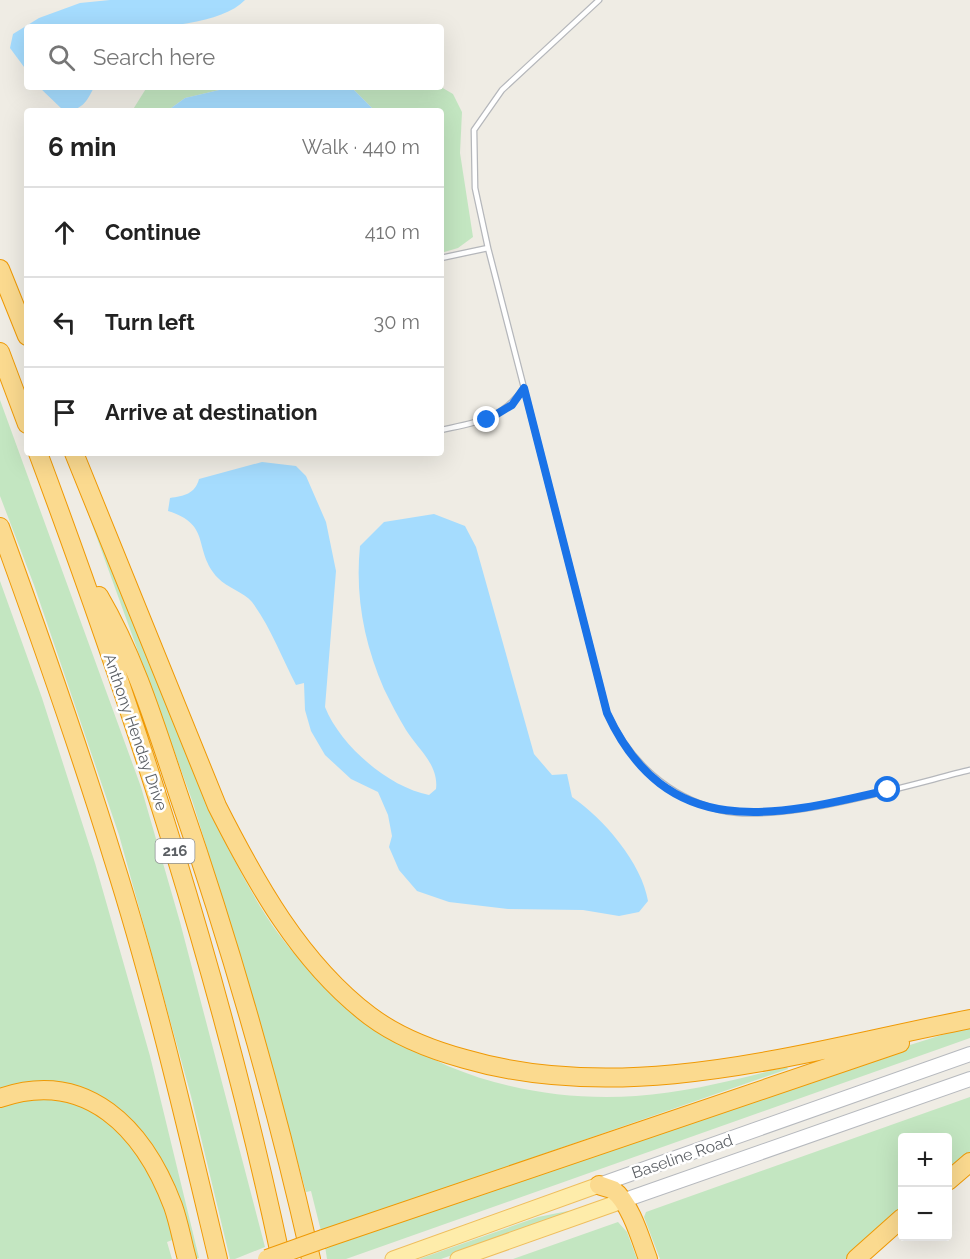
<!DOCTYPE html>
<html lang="en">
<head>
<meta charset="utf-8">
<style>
  body { margin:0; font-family:Raleway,sans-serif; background:#f2f2f2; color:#222 }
  .controls { position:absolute; right:18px; bottom:18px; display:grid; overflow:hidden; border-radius:6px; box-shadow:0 6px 24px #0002 }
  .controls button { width:54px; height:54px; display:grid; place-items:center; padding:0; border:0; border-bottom:2px solid #e0e0e0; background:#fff; color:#222; font:30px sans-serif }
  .stop { position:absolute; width:18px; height:18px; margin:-14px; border:4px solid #1a73e8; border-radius:50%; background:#fff }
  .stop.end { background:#1a73e8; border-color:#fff; box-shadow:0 2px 6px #0008 }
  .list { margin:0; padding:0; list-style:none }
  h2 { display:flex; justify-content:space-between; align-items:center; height:78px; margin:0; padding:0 24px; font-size:26px }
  h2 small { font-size:20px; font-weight:400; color:#767676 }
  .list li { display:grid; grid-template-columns:39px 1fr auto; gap:18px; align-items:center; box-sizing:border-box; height:90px; padding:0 24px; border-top:2px solid #e0e0e0 }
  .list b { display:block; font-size:22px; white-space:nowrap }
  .list em { font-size:20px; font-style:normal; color:#767676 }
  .icon { flex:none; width:33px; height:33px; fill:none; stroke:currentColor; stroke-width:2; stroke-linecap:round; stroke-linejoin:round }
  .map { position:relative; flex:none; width:970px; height:1259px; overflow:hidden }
  .search { position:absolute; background:#fff; box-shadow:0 6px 24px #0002; left:24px; top:24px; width:420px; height:66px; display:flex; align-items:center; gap:15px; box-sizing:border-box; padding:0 21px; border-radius:6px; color:#767676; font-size:22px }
  .panel { position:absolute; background:#fff; box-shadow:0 6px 24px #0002; left:24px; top:108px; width:420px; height:348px; border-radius:6px }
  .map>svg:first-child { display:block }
  .green { fill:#c3e6c1 }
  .water { fill:#a5dcfe }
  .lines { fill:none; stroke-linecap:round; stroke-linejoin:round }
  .service-casing { stroke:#b5b7bb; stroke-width:7 }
  .secondary-casing { stroke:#b6b9be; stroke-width:16 }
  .primary-casing { stroke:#efbe5d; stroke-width:17 }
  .motorway-casing { stroke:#ef9904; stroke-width:20 }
  .service { stroke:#fff; stroke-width:4.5 }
  .secondary { stroke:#fff; stroke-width:14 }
  .primary { stroke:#feecaa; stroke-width:15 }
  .motorway { stroke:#fbda8f; stroke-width:18 }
  .motorway-bridge-casing { stroke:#ef9904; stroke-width:20; stroke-linecap:butt }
  .motorway-bridge { stroke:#fbda8f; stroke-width:18 }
  .route { stroke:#1a73e8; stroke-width:8 }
  .labels { text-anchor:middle; stroke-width:5; stroke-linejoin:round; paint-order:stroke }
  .shield { fill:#fff; stroke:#8d9093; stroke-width:1.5 }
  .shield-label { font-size:15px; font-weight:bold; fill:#5c6065 }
  .street-label { font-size:16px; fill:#5c6065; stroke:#fff }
</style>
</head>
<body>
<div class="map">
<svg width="970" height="1259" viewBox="0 0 970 1259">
  <rect width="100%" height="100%" fill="#efece4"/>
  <path class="green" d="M147 87H232L185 98 167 111H132Z
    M351 87H441L453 94 462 112 460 153 473 237 458 248 441 253V111H375Z
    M0 400 141 787 180 922 265 1247 235 1259H230L191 1096 119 835 34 585 0 496Z
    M73 472 228 848C250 890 273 934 308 968 320 980 334 989 347 999 362 1012 377 1025 393 1036 461 1083 554 1102 636 1096 687 1093 737 1079 787 1067L788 1069 321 1231 311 1191 306 1192 250 989 193 803Z
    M0 581 42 698 95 863 150 1056 199 1258 194 1259 178 1201 100 1098 0 1092Z
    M970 1026V1038L346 1259H327L325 1246 774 1088Z
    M970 1097V1159L948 1177V1138H902V1212L849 1259H660L644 1217 646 1212Z
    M24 1100C118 1092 150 1164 175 1239L167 1242 172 1259H0V1108Z
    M568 1211 569 1213 441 1259H419L538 1217Z
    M618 1222 627 1232 637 1259H513Z"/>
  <path class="water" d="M110 0H245C208 38 80 27 27 27V71L10 48 13 34 39 18 80 3Z
    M39 87H94C87 102 81 111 64 111Z
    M232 87H351L375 111H167L185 98Z
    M262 462 296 466 306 476 326 522 336 571 325 707C340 745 388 787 429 795L436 789C439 765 418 749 406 730 398 717 391 703 384 689 364 643 355 596 360 546L384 522 434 514 465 526 476 547 534 754 552 775 567 774 572 797C603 818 642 863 648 901L639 912 619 916 583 910 508 909 449 902 417 891 399 870 389 847 392 836 388 815 378 792 351 779 325 755 311 731 305 710 304 683 296 685C282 658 270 626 252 602 244 592 227 588 218 578 192 550 213 525 168 511L170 498C184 496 195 494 199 479Z"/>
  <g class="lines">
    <defs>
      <path id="service" d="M441 258 488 248
        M524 388 607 713C629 761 668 797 720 810 779 825 908 785 970 770
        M441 430C478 422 501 420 524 388L488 248 475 188 474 130 502 90 599 0"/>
      <path id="secondary" d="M599 1185 970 1054
        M622 1201 970 1079"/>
      <path id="primary" d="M393 1259 599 1185
        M458 1259 622 1201"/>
      <path id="motorway" d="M0 269 27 336
        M0 352 27 424
        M38 453C136 716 223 984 281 1259
        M74 453 217 806C256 883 300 963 370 1016 398 1037 432 1050 465 1059 629 1107 807 1051 970 1019
        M0 527C40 637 79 747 113 858 155 990 186 1125 218 1259
        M99 596C136 659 157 731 180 799 232 950 276 1104 311 1259
        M0 1098C87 1068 144 1129 173 1206 179 1223 182 1241 187 1259
        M948 1181 970 1162
        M599 1185C603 1187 609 1188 613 1190 630 1202 641 1240 648 1259
        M323 1239 900 1043
        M856 1259 902 1218"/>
    </defs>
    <use href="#service" class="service-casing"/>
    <use href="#secondary" class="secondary-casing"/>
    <use href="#primary" class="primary-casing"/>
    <use href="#motorway" class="motorway-casing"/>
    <use href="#service" class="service"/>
    <use href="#secondary" class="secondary"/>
    <use href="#primary" class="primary"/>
    <use href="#motorway" class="motorway"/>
    <defs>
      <path id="motorway-bridge" d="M267 1259 323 1239"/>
    </defs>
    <use href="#motorway-bridge" class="motorway-bridge-casing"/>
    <use href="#motorway-bridge" class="motorway-bridge"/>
  </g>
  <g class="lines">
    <path class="route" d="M487 420 512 405 524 388 607 713C667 843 774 817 888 790"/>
  </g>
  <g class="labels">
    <rect class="shield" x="155.5" y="839" width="39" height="24" rx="4.5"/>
    <g class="shield-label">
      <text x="175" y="856">216</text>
    </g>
    <g class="street-label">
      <text transform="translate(136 732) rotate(71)" y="6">Anthony Henday Drive</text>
      <text transform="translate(682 1156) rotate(-19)" y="6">Baseline Road</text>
    </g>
  </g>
</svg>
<div class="controls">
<button>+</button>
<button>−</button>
</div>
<div class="stop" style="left:888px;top:790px"></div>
<div class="stop end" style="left:487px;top:420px"></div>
<div class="search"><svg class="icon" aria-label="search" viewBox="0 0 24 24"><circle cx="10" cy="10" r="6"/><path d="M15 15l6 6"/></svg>Search here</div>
<section class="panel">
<h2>6 min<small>Walk · 440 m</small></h2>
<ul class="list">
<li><svg class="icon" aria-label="ahead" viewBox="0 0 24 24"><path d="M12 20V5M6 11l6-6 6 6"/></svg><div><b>Continue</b></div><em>410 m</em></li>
<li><svg class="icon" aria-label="left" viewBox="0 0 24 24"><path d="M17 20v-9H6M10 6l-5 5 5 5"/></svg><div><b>Turn left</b></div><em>30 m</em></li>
<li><svg class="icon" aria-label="arrive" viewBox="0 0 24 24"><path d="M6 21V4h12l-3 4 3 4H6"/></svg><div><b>Arrive at destination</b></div></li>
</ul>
</section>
</div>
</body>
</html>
